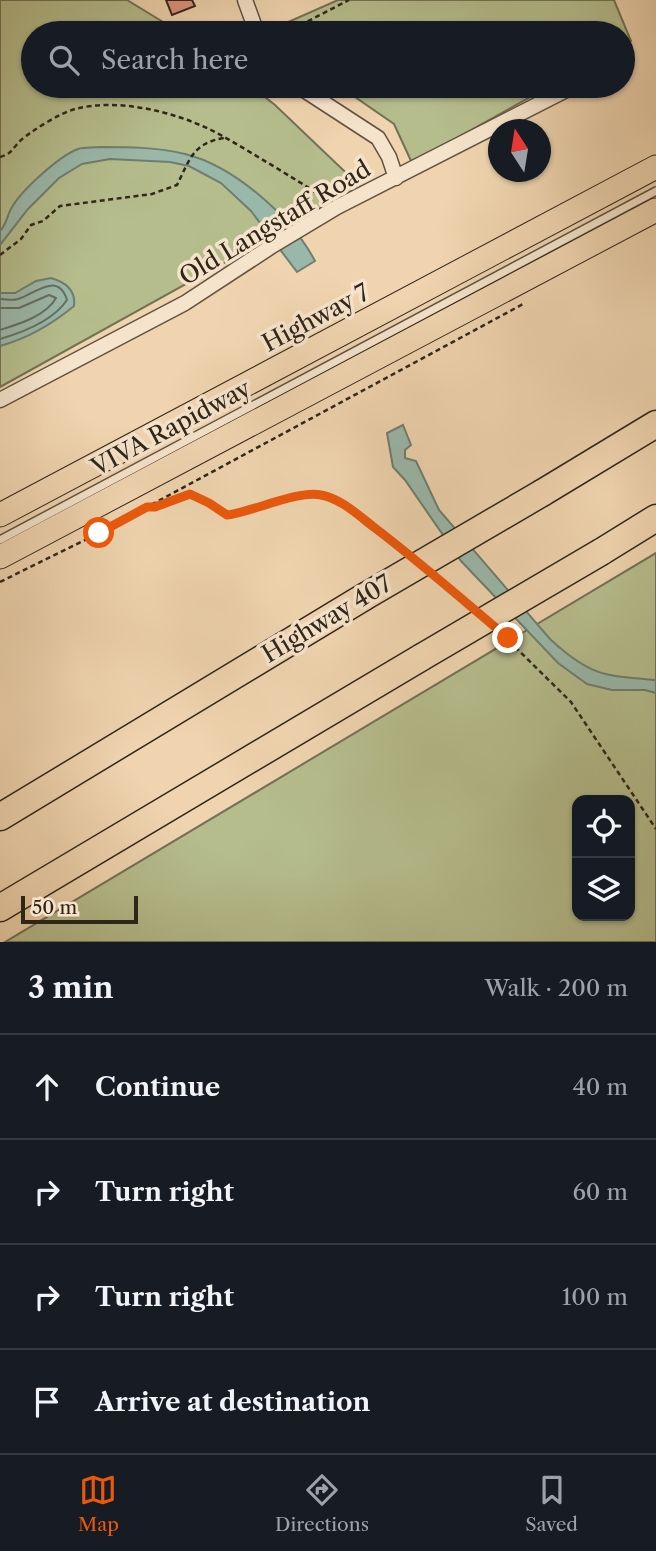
<!DOCTYPE html>
<html lang="en">
<head>
<meta charset="utf-8">
<style>
  body { margin:0; font-family:"Libre Caslon Text",serif; background:#242831; color:#f1f3f6 }
  .controls { position:absolute; right:21px; bottom:21px; display:grid; overflow:hidden; border-radius:14px; box-shadow:0 2px 5px #0004 }
  .controls button { width:63px; height:63px; display:grid; place-items:center; padding:0; border:0; border-bottom:2px solid #363941; background:#171b24; color:#f1f3f6; font:35px sans-serif }
  .compass { position:absolute; left:488px; top:119px; width:63px; height:63px; border-radius:50%; background:#171b24; box-shadow:0 2px 5px #0004; rotate:348deg }
  .scale { position:absolute; left:21px; bottom:18px; width:117px; box-sizing:border-box; padding-left:7px; border:4px solid #2f261a; border-top:0; font-size:19px; line-height:24px; white-space:nowrap; color:#2f261a; -webkit-text-stroke:5px #f5e3cb; paint-order:stroke }
  .stop { position:absolute; width:21px; height:21px; margin:-16px; border:5px solid #ea580c; border-radius:50%; background:#fff }
  .stop.end { background:#ea580c; border-color:#fff; box-shadow:0 2px 7px #0008 }
  .list { margin:0; padding:0; list-style:none }
  h2 { display:flex; justify-content:space-between; align-items:center; height:91px; margin:0; padding:0 28px; font-size:30px }
  h2 small { font-size:23px; font-weight:400; color:#9ea1a6 }
  .list li { display:grid; grid-template-columns:46px 1fr auto; gap:21px; align-items:center; box-sizing:border-box; height:105px; padding:0 28px; border-top:2px solid #363941 }
  .list b { display:block; font-size:26px; white-space:nowrap }
  .list em { font-size:23px; font-style:normal; color:#9ea1a6 }
  .icon { flex:none; width:38px; height:38px; fill:none; stroke:currentColor; stroke-width:2; stroke-linecap:round; stroke-linejoin:round }
  .map { position:relative; flex:none; width:656px; height:942px; overflow:hidden }
  .search { position:absolute; background:#171b24; box-shadow:0 2px 5px #0004; left:21px; right:21px; top:21px; height:77px; display:flex; align-items:center; gap:18px; box-sizing:border-box; padding:0 24px; border-radius:38px; color:#9ea1a6; font-size:26px }
  .sheet { height:511px; background:#171b24 }
  nav { display:flex; justify-content:space-around; align-items:center; box-sizing:border-box; height:98px; border-top:2px solid #363941; background:#171b24; font-size:19px; color:#9ea1a6 }
  nav a { display:grid; justify-items:center; gap:4px }
  nav .on { color:#ea580c }
  .map>svg:first-child { display:block }
  .green { fill:#b5bd8d; stroke:#727254; stroke-width:2; fill-rule:evenodd }
  .water { fill:#9ab8aa; stroke:#6f7e70; stroke-width:2 }
  .lines { fill:none; stroke-linecap:round; stroke-linejoin:round }
  .shore { stroke:#646f62; stroke-width:2 }
  .building { fill:#df927f; stroke:#2f261a; stroke-width:2 }
  .service-casing { stroke:#5f523f; stroke-width:10 }
  .minor-casing { stroke:#5f523f; stroke-width:17 }
  .primary-casing { stroke:#2f261a; stroke-width:25 }
  .motorway-casing { stroke:#2f261a; stroke-width:29 }
  .path { stroke:#2f261a; stroke-width:2.5; stroke-dasharray:5 3.5; stroke-linecap:butt }
  .service { stroke:#f5e3cb; stroke-width:7 }
  .minor { stroke:#f5e3cb; stroke-width:14 }
  .primary { stroke:#efd4af; stroke-width:23 }
  .motorway { stroke:#efd4af; stroke-width:26 }
  .motorway-bridge-casing { stroke:#2f261a; stroke-width:29; stroke-linecap:butt }
  .motorway-bridge { stroke:#efd4af; stroke-width:26 }
  .route { stroke:#ea580c; stroke-width:9 }
  .labels { text-anchor:middle; stroke-width:7; stroke-linejoin:round; paint-order:stroke }
  .street-label { font-size:24px; fill:#2f261a; stroke:#f5e3cb }
</style>
</head>
<body>
<div class="map">
<svg width="656" height="942" viewBox="0 0 656 942">
  <rect width="100%" height="100%" fill="#efd4af"/>
  <filter id="stains"><feTurbulence type="fractalNoise" baseFrequency=".00286" numOctaves="4"/><feColorMatrix values="0 0 0 0 .2 0 0 0 0 .09 0 0 0 0 .02 0 0 0 .5 -.17"/></filter>
  <radialGradient id="worn" r=".72"><stop offset=".6" stop-color="#630" stop-opacity="0"/><stop offset="1" stop-color="#630" stop-opacity=".3"/></radialGradient>
  <path class="green" d="M0 0H127L181 33H33V86H251L275 105 361 187 0 387Z
    M338 0H614L631 41 623 45V33H281L277 27Z
    M339 86H550L412 163 394 124Z
    M656 553V942H5ZM577 800H630V916H577Z"/>
  <path class="water" d="M100 147C128 147 157 147 185 154 234 166 292 217 315 261L297 272 251 211 221 183 189 166 170 162 110 159 82 164 59 178 28 209 0 245V231C7 224 7 215 12 207 22 190 59 156 78 149 84 147 93 148 100 147Z
    M51 278C65 282 76 290 74 306 51 325 29 338 0 346V293H15L36 281Z
    M403 425 411 445 405 450V458L416 461 439 510 550 639C590 676 604 676 656 680V693L645 690H612L587 684 558 663 461 561 405 480 393 467 387 433Z"/>
  <g class="lines">
    <path class="shore" d="M0 299C6 299 13 301 18 299 34 294 58 271 67 300 53 321 24 332 0 339
      M0 308H19L49 295 56 298C46 316 19 324 0 330"/>
  </g>
  <path class="building" d="M166 0H192L195 6 172 15Z"/>
  <g class="lines">
    <defs>
      <path id="service" d="M0 540 656 191"/>
      <path id="minor" d="M245 0 257 33
        M298 86 378 138 389 157 396 178
        M0 400 185 303 272 246 337 207 574 86"/>
      <path id="primary" d="M0 515 656 167
        M0 557 656 210"/>
      <path id="motorway" d="M542 493 656 424
        M601 552 656 518
        M0 817 364 597
        M0 908 422 657"/>
    </defs>
    <use href="#service" class="service-casing"/>
    <use href="#minor" class="minor-casing"/>
    <use href="#primary" class="primary-casing"/>
    <use href="#motorway" class="motorway-casing"/>
    <path class="path" d="M285 33 349 0
      M0 157C13 153 11 150 20 141 31 131 60 113 75 109 117 98 172 111 211 130 233 141 254 155 275 167 292 178 309 187 325 199
      M0 255 21 239 31 225 43 221 60 206 152 194 177 185C190 159 193 143 224 138
      M150 507 190 494 227 515 273 502 318 494 337 500 402 549
      M436 578 469 605
      M0 582 99 533 525 303
      M503 635 571 702 656 829"/>
    <use href="#service" class="service"/>
    <use href="#minor" class="minor"/>
    <use href="#primary" class="primary"/>
    <use href="#motorway" class="motorway"/>
    <defs>
      <path id="motorway-bridge" d="M364 597 542 493
        M422 657 601 552"/>
    </defs>
    <use href="#motorway-bridge" class="motorway-bridge-casing"/>
    <use href="#motorway-bridge" class="motorway-bridge"/>
  </g>
  <g class="lines">
    <path class="route" d="M99 533 147 507H155L190 494 209 503 227 515C252 512 298 490 321 495 342 499 359 516 375 528 421 563 464 601 508 638"/>
  </g>
  <g class="labels">
    <g class="street-label">
      <text transform="translate(275 223) rotate(-31)" y="8">Old Langstaff Road</text>
      <text transform="translate(316 318) rotate(-28)" y="8">Highway 7</text>
      <text transform="translate(171 428) rotate(-28)" y="8">VIVA Rapidway</text>
      <text transform="translate(327 619) rotate(-31)" y="8">Highway 407</text>
    </g>
  </g>
  <rect width="100%" height="100%" filter="url(#stains)"/>
  <rect width="100%" height="100%" fill="url(#worn)"/>
</svg>
<div class="controls">
<button><svg class="icon" aria-label="locate" viewBox="0 0 24 24"><circle cx="12" cy="12" r="6"/><path d="M12 2v4M12 18v4M2 12h4M18 12h4"/></svg></button>
<button><svg class="icon" aria-label="layers" viewBox="0 0 24 24"><path d="M12 4l9 5-9 5-9-5zM3 14l9 5 9-5"/></svg></button>
</div>
<svg class="compass" viewBox="-18 -18 36 36"><path d="M0-13l5 13h-10z" fill="#e53935"/><path d="M0 13l5-13h-10z" fill="#9ea1a6"/></svg>
<div class="scale">50 m</div>
<div class="stop" style="left:99px;top:533px"></div>
<div class="stop end" style="left:508px;top:638px"></div>
<div class="search"><svg class="icon" aria-label="search" viewBox="0 0 24 24"><circle cx="10" cy="10" r="6"/><path d="M15 15l6 6"/></svg>Search here</div>
</div>
<section class="sheet">
<h2>3 min<small>Walk · 200 m</small></h2>
<ul class="list">
<li><svg class="icon" aria-label="ahead" viewBox="0 0 24 24"><path d="M12 20V5M6 11l6-6 6 6"/></svg><div><b>Continue</b></div><em>40 m</em></li>
<li><svg class="icon" aria-label="right" viewBox="0 0 24 24"><path d="M7 20v-9h11M14 6l5 5-5 5"/></svg><div><b>Turn right</b></div><em>60 m</em></li>
<li><svg class="icon" aria-label="right" viewBox="0 0 24 24"><path d="M7 20v-9h11M14 6l5 5-5 5"/></svg><div><b>Turn right</b></div><em>100 m</em></li>
<li><svg class="icon" aria-label="arrive" viewBox="0 0 24 24"><path d="M6 21V4h12l-3 4 3 4H6"/></svg><div><b>Arrive at destination</b></div></li>
</ul>
</section>
<nav>
<a class="on"><svg class="icon" aria-label="map" viewBox="0 0 24 24"><path d="M3 6l6-2 6 2 6-2v14l-6 2-6-2-6 2zM9 4v14M15 6v14"/></svg>Map</a>
<a><svg class="icon" aria-label="directions" viewBox="0 0 24 24"><path d="M12 3l9 9-9 9-9-9zM9 14v-3h6M13 9l2 2-2 2"/></svg>Directions</a>
<a><svg class="icon" aria-label="saved" viewBox="0 0 24 24"><path d="M7 4h10v16l-5-4-5 4z"/></svg>Saved</a>
</nav>
</body>
</html>
